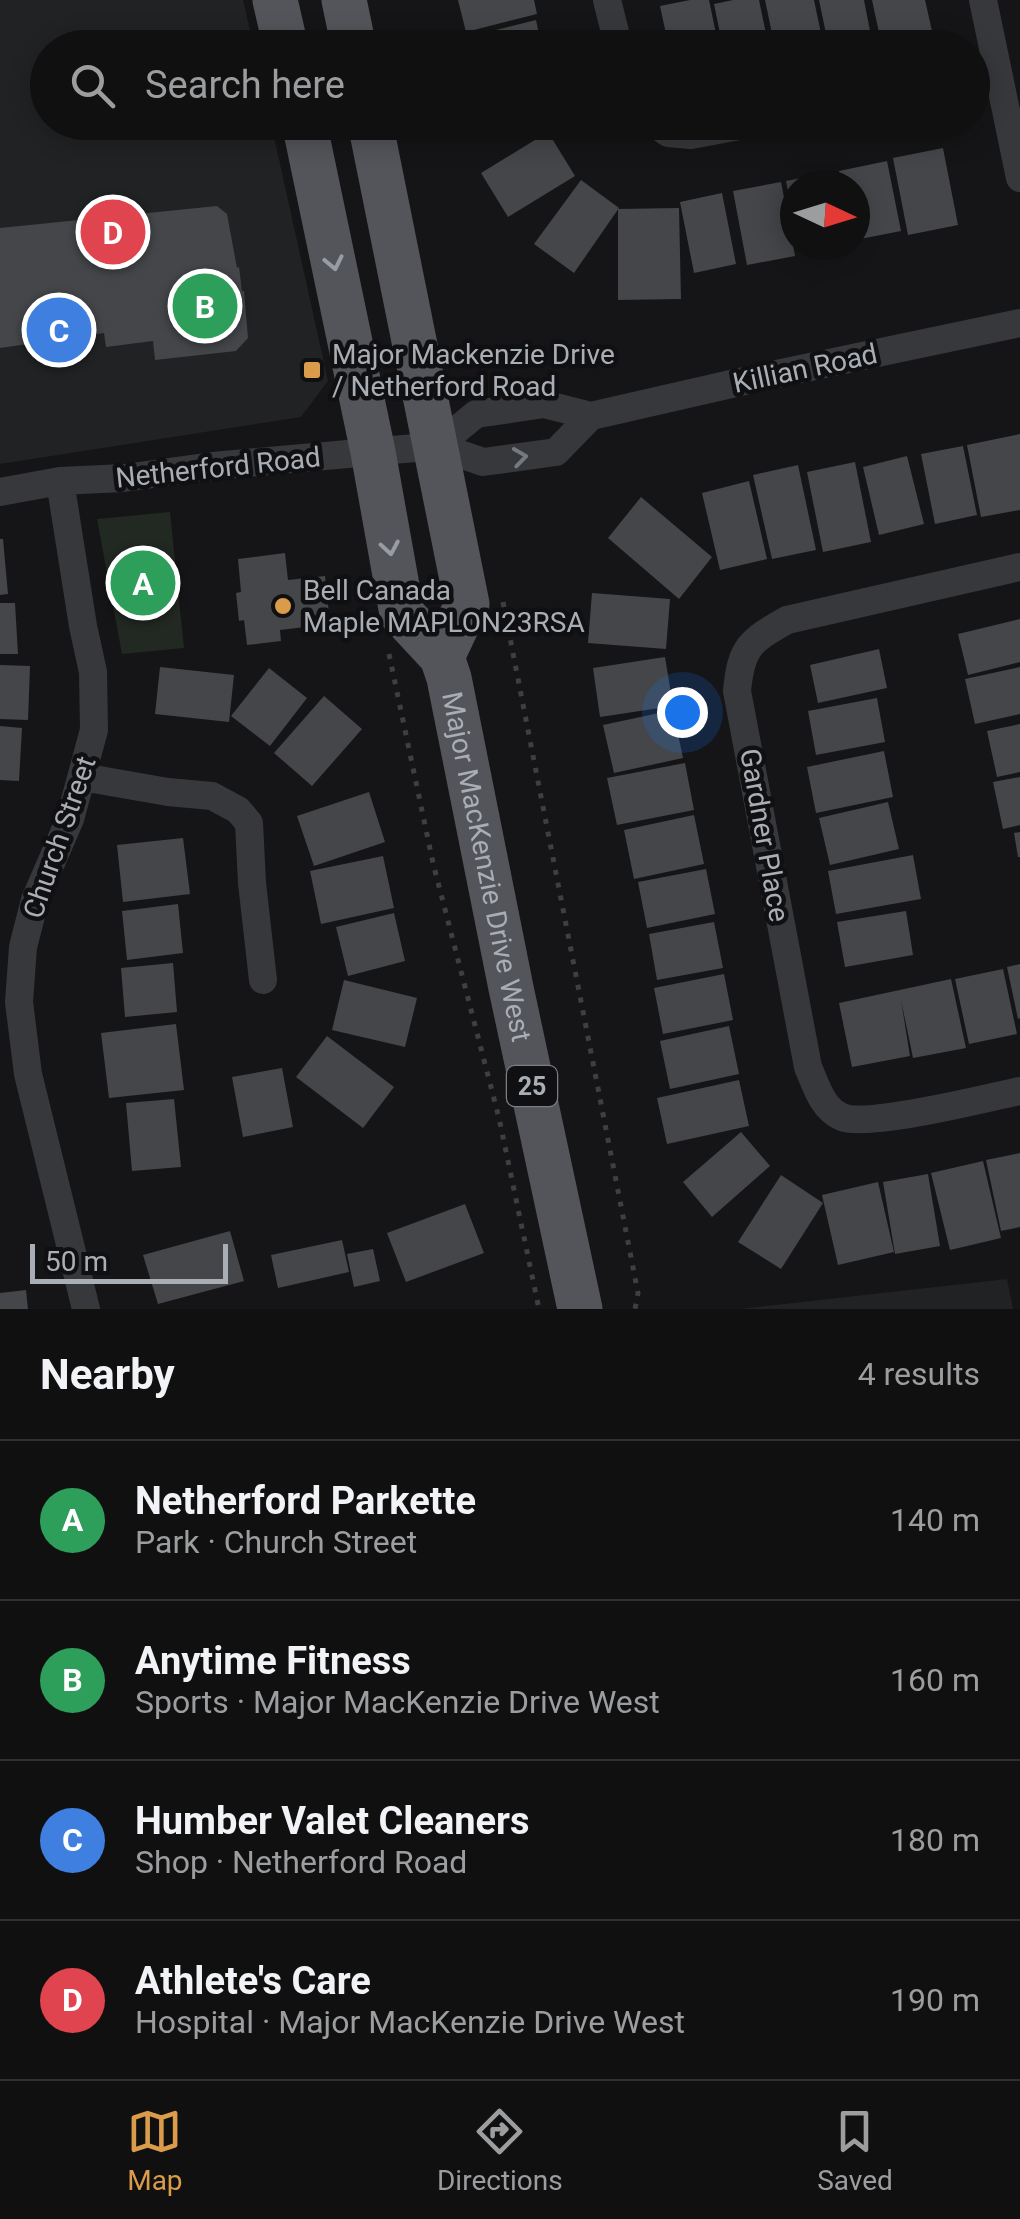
<!DOCTYPE html>
<html lang="en">
<head>
<meta charset="utf-8">
<style>
  body { margin:0; font-family:Roboto,sans-serif; background:#1e1e1f; color:#f1f3f6 }
  .compass { position:absolute; left:780px; top:170px; width:90px; height:90px; border-radius:50%; background:#101011; box-shadow:0 5px 25px #0003; rotate:94deg }
  .scale { position:absolute; left:30px; bottom:25px; width:198px; box-sizing:border-box; padding-left:10px; border:5px solid #a9aeb5; border-top:0; font-size:28px; line-height:35px; white-space:nowrap; color:#a9aeb5; -webkit-text-stroke:8px #101012; paint-order:stroke }
  .you { position:absolute; left:682px; top:712px; width:35px; height:35px; margin:-25px; border:8px solid #fff; border-radius:50%; background:#1a73e8; box-shadow:0 0 0 15px #1a73e833 }
  .badge { display:grid; place-items:center; width:65px; height:65px; border-radius:50%; background:#da9c4a; color:#fff; font-size:32px; font-weight:700 }
  .pin { position:absolute; translate:-50% -50%; border:5px solid #fff; box-shadow:0 2px 10px #0006 }
  .list { margin:0; padding:0; list-style:none }
  h2 { display:flex; justify-content:space-between; align-items:center; height:130px; margin:0; padding:0 40px; font-size:42px }
  h2 small { font-size:32px; font-weight:400; color:#9c9d9f }
  .list li { display:grid; grid-template-columns:65px 1fr auto; gap:30px; align-items:center; box-sizing:border-box; height:160px; padding:0 40px; border-top:2px solid #303031 }
  .list b { display:block; font-size:38px; white-space:nowrap }
  .list p { margin:0; font-size:32px; white-space:nowrap; color:#9c9d9f }
  .list em { font-size:32px; font-style:normal; color:#9c9d9f }
  .icon { flex:none; width:55px; height:55px; fill:none; stroke:currentColor; stroke-width:2; stroke-linecap:round; stroke-linejoin:round }
  .map { position:relative; flex:none; width:1020px; height:1309px; overflow:hidden }
  .search { position:absolute; background:#101011; box-shadow:0 5px 25px #0003; left:30px; right:30px; top:30px; height:110px; display:flex; align-items:center; gap:25px; box-sizing:border-box; padding:0 35px; border-radius:55px; color:#9c9d9f; font-size:38px }
  .sheet { height:770px; background:#101011 }
  nav { display:flex; justify-content:space-around; align-items:center; box-sizing:border-box; height:140px; border-top:2px solid #303031; background:#101011; font-size:28px; color:#9c9d9f }
  nav a { display:grid; justify-items:center; gap:5px }
  nav .on { color:#da9c4a }
  .map>svg:first-child { display:block }
  .built { fill:#212224 }
  .green { fill:#222822 }
  .building { fill:#444649 }
  .lines { fill:none; stroke-linecap:round; stroke-linejoin:round }
  .path { stroke:#3d3f42; stroke-width:5; stroke-dasharray:5 8; stroke-linecap:butt }
  .minor { stroke:#37383b; stroke-width:28 }
  .primary { stroke:#53555a; stroke-width:45 }
  .oneway { stroke:#989ca3 }
  .oneway2 { stroke:#76797e }
  .poi-dot { fill:#da9c4a; stroke:#101012; stroke-width:4 }
  .labels { text-anchor:middle; stroke-width:9; stroke-linejoin:round; paint-order:stroke }
  .shield { fill:#101012; stroke:#7b7f84; stroke-width:2.5 }
  .shield-label { font-size:25px; font-weight:bold; fill:#a9aeb5 }
  .poi-label { font-size:28px; fill:#a9aeb5; stroke:#101012; text-anchor:start }
  .street-label { font-size:28px; fill:#a9aeb5; stroke:#101012 }
</style>
</head>
<body>
<div class="map">
<svg width="1020" height="1309" viewBox="0 0 1020 1309">
  <rect width="100%" height="100%" fill="#151517"/>
  <path class="built" d="M0 0H243L254 47 48 48V122L271 123 328 381 301 417 0 464Z
    M1007 1279 1013 1309H740Z"/>
  <path class="green" d="M170 512 184 648 122 654 97 519Z"/>
  <path class="building" d="M458 0H534L537 14 466 32Z
    M690 0H709L719 48H669L660 6Z
    M733 0H759L769 48H723L714 4Z
    M765 0H814L824 48H775Z
    M819 0H864L872 41 829 48Z
    M872 0H925L932 31 881 42Z
    M536 20 542 48H466L464 38Z
    M482 122H541V124L485 138Z
    M548 132 575 176 508 217 481 173Z
    M943 148 958 225 908 235 893 158Z
    M887 161 901 231 855 240V185H841L839 171Z
    M831 172 834 185H795V217H793L786 181Z
    M581 180 619 208 574 273 534 244Z
    M781 182 795 256 747 265 733 191Z
    M722 193 736 264 694 273 680 202Z
    M217 206 227 214 237 268 239 267 242 291H244L248 338 236 351 155 360 153 341 106 347 104 333 0 348V228Z
    M679 208 681 299 618 300V209Z
    M1020 434V510L981 517 967 445Z
    M963 446 977 515 935 524 921 454Z
    M907 456 924 524 879 535 863 467Z
    M855 462 871 542 823 552 807 472Z
    M798 465 816 550 772 559 753 475Z
    M749 481 767 559 720 570 702 493Z
    M641 497 712 557 679 599 608 538Z
    M0 539H3L8 594 0 595Z
    M285 553 288 580 325 576 330 624 280 630 281 641 247 645 244 620 239 621 236 593 241 592 238 559Z
    M592 593 670 599 666 649 588 643Z
    M0 603H15L18 654H0Z
    M1020 619V662L968 675 958 634Z
    M879 649 887 688 818 703 810 665Z
    M665 657 673 706 600 717 593 668Z
    M0 665 30 666 28 720 0 719Z
    M160 667 234 675 229 722 155 714Z
    M1020 667V714L975 724 965 679Z
    M269 668 307 698 270 746 231 716Z
    M324 696 362 729 312 786 274 753Z
    M877 698 885 742 816 755 808 711Z
    M673 710 683 758 614 773 603 725Z
    M1020 724V772L997 777 987 731Z
    M0 726 22 728 19 781 0 780Z
    M884 751 893 797 816 813 807 767Z
    M685 763 694 810 617 825 607 778Z
    M1020 777V825L1003 829 993 782Z
    M369 792 385 842 314 866 297 816Z
    M888 802 899 849 830 865 819 818Z
    M694 815 704 864 634 879 624 830Z
    M1020 832V857H1018L1014 833Z
    M183 838 190 894 123 902 117 845Z
    M913 855 921 899 836 914 828 871Z
    M383 856 394 908 321 924 310 871Z
    M706 869 715 914 647 928 638 882Z
    M178 904 183 953 127 960 122 911Z
    M906 911 913 955 845 967 837 922Z
    M394 913 405 961 348 976 336 927Z
    M714 922 723 968 657 980 649 934Z
    M173 963 177 1012 125 1017 121 968Z
    M1020 964V1018L1018 1019 1007 967Z
    M1003 969 1017 1034 969 1044 955 979Z
    M724 974 733 1020 663 1034 654 988Z
    M951 979 966 1048 913 1058 901 1000 910 1056 852 1067 839 1003Z
    M344 980 417 998 405 1047 332 1030Z
    M176 1024 184 1090 109 1098 101 1033Z
    M729 1026 739 1074 670 1089 660 1041Z
    M327 1036 394 1087 363 1128 296 1077Z
    M282 1068 293 1127 243 1137 232 1077Z
    M739 1080 749 1126 667 1144 657 1098Z
    M174 1099 181 1167 132 1171 126 1103Z
    M741 1132 770 1166 712 1217 683 1182Z
    M1020 1153V1227L1001 1231 986 1160Z
    M983 1161 1001 1238 950 1250 931 1173Z
    M928 1174 940 1246 895 1254 883 1182Z
    M781 1175 823 1203 781 1269 738 1242Z
    M878 1182 894 1252 838 1265 822 1195Z
    M465 1204 484 1253 406 1282 387 1233Z
    M230 1231 244 1281 158 1304 143 1255Z
    M342 1240 349 1272 278 1288 271 1255Z
    M373 1249 380 1281 354 1287 347 1254Z
    M26 1290 28 1309H0V1293Z"/>
  <g class="lines">
    <path class="path" d="M503 602 638 1293 635 1309
      M389 654 433 863 499 1118 539 1309"/>
    <path class="minor" d="M607 0 619 48
      M983 0 1020 178
      M972 80 998 74
      M653 122 668 133 691 135 761 122
      M437 446 476 414 544 404 591 416 753 379 1020 323
      M60 481 83 626 93 672 94 730 70 819 35 900 23 947 19 1002 28 1074 86 1309
      M0 492 60 481 124 478 213 466 437 446 483 462 556 452 591 416
      M1020 567 787 620C750 641 741 647 737 691L808 1067C816 1085 822 1109 842 1117 869 1128 986 1098 1020 1091
      M82 777 168 792 212 796 238 810 249 823 252 883 263 980"/>
    <g class="primary">
      <path d="M275 0 286 48"/>
      <path d="M344 0 354 48"/>
      <path id="s1" d="M304 122 373 452 402 614 442 657 449 678 511 988 580 1309"/>
      <path d="M370 122 467 604 442 657"/>
    </g>
  </g>
  <defs><path id="oneway-chevron" d="M-2-3.5L2.5 0L-2 3.5" fill="none" stroke-width="1.6" stroke-linecap="round" stroke-linejoin="round" transform="scale(2.5)"/></defs>
  <g class="oneway">
    <use href="#oneway-chevron" transform="translate(334 263) rotate(78)"/>
    <use href="#oneway-chevron" transform="translate(390 548) rotate(80)"/>
  </g>
  <use class="oneway2" href="#oneway-chevron" transform="translate(520 457) rotate(-8)"/>
  <g class="poi-dot">
    <rect x="302" y="360" width="20" height="20" rx="5"/>
    <circle cx="283" cy="606" r="10"/>
  </g>
  <g class="labels">
    <rect class="shield" x="507" y="1066" width="50" height="40" rx="8"/>
    <g class="shield-label">
      <text x="532" y="1095">25</text>
    </g>
    <g class="poi-label">
      <text x="332" y="364">Major Mackenzie Drive<tspan x="332" dy="32">/ Netherford Road</tspan></text>
      <text x="303" y="600">Bell Canada<tspan x="303" dy="32">Maple MAPLON23RSA</tspan></text>
    </g>
    <g class="street-label">
      <text transform="translate(805 368) rotate(-12)" y="10">Killian Road</text>
      <text transform="translate(218 467) rotate(-6)" y="10">Netherford Road</text>
      <text transform="translate(765 835) rotate(80)" y="10">Gardner Place</text>
      <text transform="translate(59 837) rotate(-71)" y="10">Church Street</text>
      <text dy="10" stroke="none"><textPath href="#s1" startOffset="775">Major MacKenzie Drive West</textPath></text>
    </g>
  </g>
</svg>
<svg class="compass" viewBox="-18 -18 36 36"><path d="M0-13l5 13h-10z" fill="#e53935"/><path d="M0 13l5-13h-10z" fill="#9c9d9f"/></svg>
<div class="scale">50 m</div>
<div class="you"></div>
<div class="pin badge" style="left:143px;top:583px;background:#2e9e5b">A</div>
<div class="pin badge" style="left:205px;top:306px;background:#2e9e5b">B</div>
<div class="pin badge" style="left:59px;top:330px;background:#3f7fe0">C</div>
<div class="pin badge" style="left:113px;top:232px;background:#e0444e">D</div>
<div class="search"><svg class="icon" aria-label="search" viewBox="0 0 24 24"><circle cx="10" cy="10" r="6"/><path d="M15 15l6 6"/></svg>Search here</div>
</div>
<section class="sheet">
<h2>Nearby<small>4 results</small></h2>
<ul class="list">
<li><span class="badge" style="background:#2e9e5b">A</span><div><b>Netherford Parkette</b><p>Park · Church Street</p></div><em>140 m</em></li>
<li><span class="badge" style="background:#2e9e5b">B</span><div><b>Anytime Fitness</b><p>Sports · Major MacKenzie Drive West</p></div><em>160 m</em></li>
<li><span class="badge" style="background:#3f7fe0">C</span><div><b>Humber Valet Cleaners</b><p>Shop · Netherford Road</p></div><em>180 m</em></li>
<li><span class="badge" style="background:#e0444e">D</span><div><b>Athlete's Care</b><p>Hospital · Major MacKenzie Drive West</p></div><em>190 m</em></li>
</ul>
</section>
<nav>
<a class="on"><svg class="icon" aria-label="map" viewBox="0 0 24 24"><path d="M3 6l6-2 6 2 6-2v14l-6 2-6-2-6 2zM9 4v14M15 6v14"/></svg>Map</a>
<a><svg class="icon" aria-label="directions" viewBox="0 0 24 24"><path d="M12 3l9 9-9 9-9-9zM9 14v-3h6M13 9l2 2-2 2"/></svg>Directions</a>
<a><svg class="icon" aria-label="saved" viewBox="0 0 24 24"><path d="M7 4h10v16l-5-4-5 4z"/></svg>Saved</a>
</nav>
</body>
</html>
